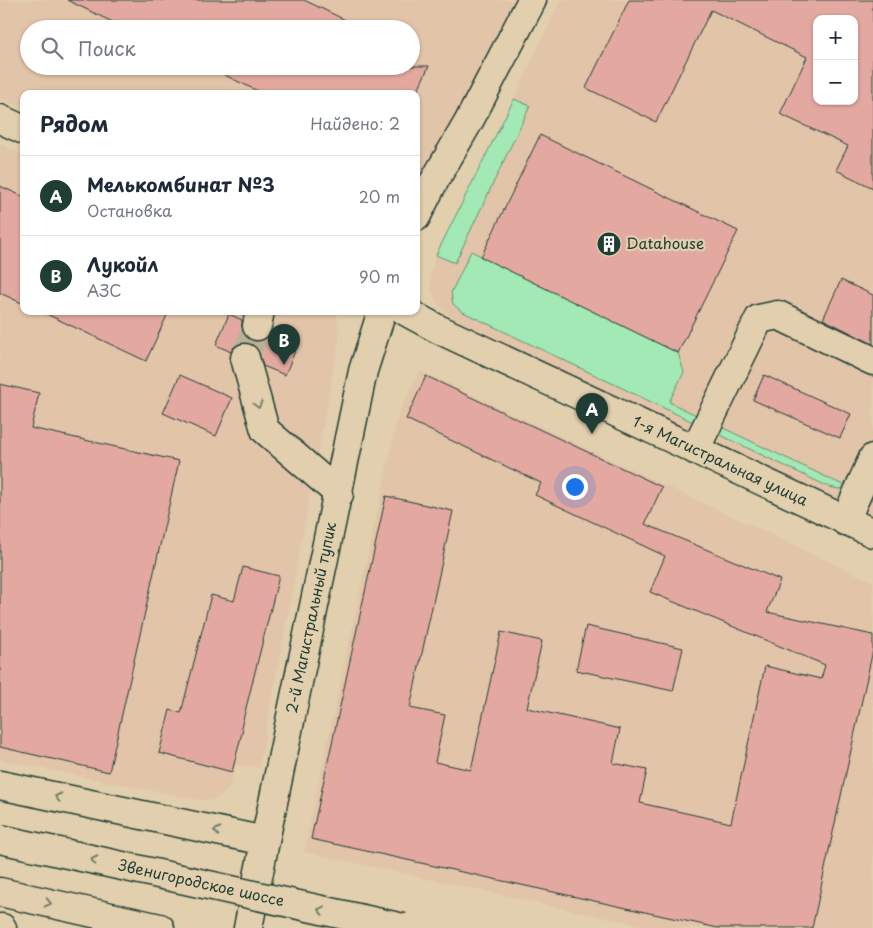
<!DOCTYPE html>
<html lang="ru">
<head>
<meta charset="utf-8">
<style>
  body { margin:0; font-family:"Playpen Sans",sans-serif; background:#f6f6f7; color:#1f2937 }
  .controls { position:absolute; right:15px; top:15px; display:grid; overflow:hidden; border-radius:10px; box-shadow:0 1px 4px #0004 }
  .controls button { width:45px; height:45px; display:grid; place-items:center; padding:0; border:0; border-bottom:1px solid #e0e1e3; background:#fff; color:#1f2937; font:25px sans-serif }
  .you { position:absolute; left:574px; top:486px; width:18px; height:18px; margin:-12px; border:4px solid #fff; border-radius:50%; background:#1a73e8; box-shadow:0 0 0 8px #1a73e833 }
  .badge { display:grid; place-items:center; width:32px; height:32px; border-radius:50%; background:#1f3d34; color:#fff; font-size:16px; font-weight:700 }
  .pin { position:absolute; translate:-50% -41px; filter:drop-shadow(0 1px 2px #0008) }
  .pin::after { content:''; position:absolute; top:26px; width:18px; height:15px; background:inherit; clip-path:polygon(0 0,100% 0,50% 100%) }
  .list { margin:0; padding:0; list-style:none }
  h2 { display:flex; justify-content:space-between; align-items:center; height:65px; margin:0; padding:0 20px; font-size:21px }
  h2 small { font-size:16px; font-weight:400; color:#747a83 }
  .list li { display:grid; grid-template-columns:32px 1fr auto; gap:15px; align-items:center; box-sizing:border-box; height:80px; padding:0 20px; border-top:1px solid #e0e1e3 }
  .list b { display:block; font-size:19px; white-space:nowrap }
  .list p { margin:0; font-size:16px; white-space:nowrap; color:#747a83 }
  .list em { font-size:16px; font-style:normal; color:#747a83 }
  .icon { flex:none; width:28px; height:28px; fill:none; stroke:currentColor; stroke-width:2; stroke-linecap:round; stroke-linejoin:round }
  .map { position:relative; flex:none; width:873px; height:928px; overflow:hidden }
  .search { position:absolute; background:#fff; box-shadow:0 1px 4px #0004; left:20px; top:20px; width:400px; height:55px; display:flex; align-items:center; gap:12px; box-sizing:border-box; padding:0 18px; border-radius:28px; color:#747a83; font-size:19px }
  .panel { position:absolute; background:#fff; box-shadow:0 1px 4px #0004; left:20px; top:90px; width:400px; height:225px; border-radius:10px }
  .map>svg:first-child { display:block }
  .built { fill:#e2c4a9; fill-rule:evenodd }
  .green { fill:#a2e9b5; stroke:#609374 }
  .building { fill:#e3a9a1; stroke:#1f3d34; fill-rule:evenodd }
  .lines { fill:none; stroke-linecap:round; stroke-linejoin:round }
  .minor-tunnel { stroke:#bbb295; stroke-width:28; stroke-dasharray:28 14; stroke-linecap:butt }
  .minor-casing { stroke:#1f3d34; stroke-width:31 }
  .major-casing { stroke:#1f3d34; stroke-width:31 }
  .minor { stroke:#e2cfad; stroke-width:28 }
  .major { stroke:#e2cfad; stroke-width:28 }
  .major-bridge-casing { stroke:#1f3d34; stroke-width:31; stroke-linecap:butt }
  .major-bridge { stroke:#e2cfad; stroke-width:28 }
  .oneway { stroke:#777f6a }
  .labels { text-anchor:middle; stroke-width:4.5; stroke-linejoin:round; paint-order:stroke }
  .poi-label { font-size:15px; fill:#1f3d34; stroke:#e2cfad; text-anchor:start }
  .street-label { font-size:15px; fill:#1f3d34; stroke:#e2cfad }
</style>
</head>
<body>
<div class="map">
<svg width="873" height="928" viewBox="0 0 873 928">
  <rect width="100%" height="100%" fill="#e2cfad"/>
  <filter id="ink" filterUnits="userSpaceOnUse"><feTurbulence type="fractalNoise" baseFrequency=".02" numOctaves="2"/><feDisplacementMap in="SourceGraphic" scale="10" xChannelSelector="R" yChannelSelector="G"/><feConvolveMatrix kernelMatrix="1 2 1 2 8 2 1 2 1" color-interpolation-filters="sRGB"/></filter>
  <g filter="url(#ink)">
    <path class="built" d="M0 0H517L475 86 416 181V94H24V109L0 98ZM29 29H411V66H29Z
      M560 0H873V517L824 493 456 321 444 311 435 300 431 287 430 274 436 255 514 99ZM817 19H854V101H817Z
      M0 144 24 155V311H335L338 318 339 340 259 767 236 765 229 788 220 797 211 800H199L0 760Z
      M420 371 873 582V928H654L304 852 399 412Z"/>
    <path class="green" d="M514 99 530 106 455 263 436 255Z
      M471 251 678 353 684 372 669 402 847 487 839 489 829 487 461 311 453 304 451 293Z"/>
    <path class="building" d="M67 0H304L364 29H127Z
      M629 0H873V188L836 170 848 146 780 114 807 57 711 10 656 122 586 88ZM817 19H854V101H817Z
      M206 66H429L416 94H264Z
      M540 135 738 231 678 353 481 257Z
      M0 186 24 197V304L0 293Z
      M841 280 873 295V344L823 319Z
      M40 311H169L146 361Z
      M229 314 242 320V331L247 338 253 341H262L268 337 271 332 298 344 285 375 263 366 256 347 249 343H240L234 347 231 352 216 345Z
      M180 375 232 398 216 436 163 413Z
      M764 375 851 414 840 438 753 400Z
      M426 376 662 487 645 524 780 580 767 612 873 635V650L812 928H718L311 839 386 496 453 511 410 708 445 715 435 762 471 770 501 632 542 641 527 708 620 729 613 763 647 770 640 803 731 823 765 666 821 679 825 665 650 592 665 556 535 495 541 483 406 419Z
      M0 384 39 393 31 428 179 461 109 772 0 747Z
      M243 567 279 576 241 728 243 729 232 772 159 753 170 710 181 713 211 595 234 601Z
      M586 626 683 648 673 691 576 670Z"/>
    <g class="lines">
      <path class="minor-tunnel" d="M245 358 257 326"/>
      <defs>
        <g id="minor">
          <path d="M0 119 24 130"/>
          <path d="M416 217 432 185 469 121 532 0"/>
          <path id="s1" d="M405 311 436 328 873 533"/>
          <path d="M257 326 260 311"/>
          <path d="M245 358 265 430 339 494"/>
          <path d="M695 450 759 319 778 315 873 361"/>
          <path d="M845 521 873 458"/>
          <path id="s2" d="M265 841 363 371 382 311"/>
        </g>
        <path id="major" d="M0 785 265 841 248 928
          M0 892 160 928
          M0 928H2"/>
      </defs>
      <use href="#minor" class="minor-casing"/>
      <use href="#major" class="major-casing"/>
      <use href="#minor" class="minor"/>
      <use href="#major" class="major"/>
      <defs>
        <g id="major-bridge">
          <path id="s3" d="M0 839 403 928"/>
        </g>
      </defs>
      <use href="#major-bridge" class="major-bridge-casing"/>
      <use href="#major-bridge" class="major-bridge"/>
    </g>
    <defs><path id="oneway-chevron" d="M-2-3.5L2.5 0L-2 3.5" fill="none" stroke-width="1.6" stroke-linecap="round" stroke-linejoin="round" transform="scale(1.25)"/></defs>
    <g class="oneway">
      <use href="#oneway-chevron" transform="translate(258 405) rotate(75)"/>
      <use href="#oneway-chevron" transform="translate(58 797) rotate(-168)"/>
      <use href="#oneway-chevron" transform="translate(217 831) rotate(-168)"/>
      <use href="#oneway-chevron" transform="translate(94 860) rotate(-168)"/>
      <use href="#oneway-chevron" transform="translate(48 903) rotate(13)"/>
      <use href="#oneway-chevron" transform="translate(321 910) rotate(-167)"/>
    </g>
  </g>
  <defs>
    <symbol id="building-disc" viewBox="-11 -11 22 22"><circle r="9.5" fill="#1f3d34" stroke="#e2cfad"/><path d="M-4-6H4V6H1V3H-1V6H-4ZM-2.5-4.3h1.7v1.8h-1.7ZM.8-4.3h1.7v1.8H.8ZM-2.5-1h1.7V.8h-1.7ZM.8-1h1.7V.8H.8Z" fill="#fff"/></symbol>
  </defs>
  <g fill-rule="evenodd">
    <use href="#building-disc" x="595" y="230" width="28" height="28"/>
  </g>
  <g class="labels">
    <g class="poi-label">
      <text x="626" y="249">Datahouse</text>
    </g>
    <g class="street-label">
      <text dy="5" stroke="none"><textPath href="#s1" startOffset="349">1-я Магистральная улица</textPath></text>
      <text dy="5" stroke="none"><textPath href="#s2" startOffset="228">2-й Магистральный тупик</textPath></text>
      <text dy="5" stroke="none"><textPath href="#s3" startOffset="206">Звенигородское шоссе</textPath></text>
    </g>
  </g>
</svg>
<div class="controls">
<button>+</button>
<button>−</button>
</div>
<div class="you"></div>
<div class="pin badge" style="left:592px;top:434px">A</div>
<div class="pin badge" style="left:284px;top:365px">B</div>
<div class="search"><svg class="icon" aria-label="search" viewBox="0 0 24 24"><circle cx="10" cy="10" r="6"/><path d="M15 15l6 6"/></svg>Поиск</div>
<section class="panel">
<h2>Рядом<small>Найдено: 2</small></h2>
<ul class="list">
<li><span class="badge">A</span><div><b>Мелькомбинат №3</b><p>Остановка</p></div><em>20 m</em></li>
<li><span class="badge">B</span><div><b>Лукойл</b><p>АЗС</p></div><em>90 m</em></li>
</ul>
</section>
</div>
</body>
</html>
